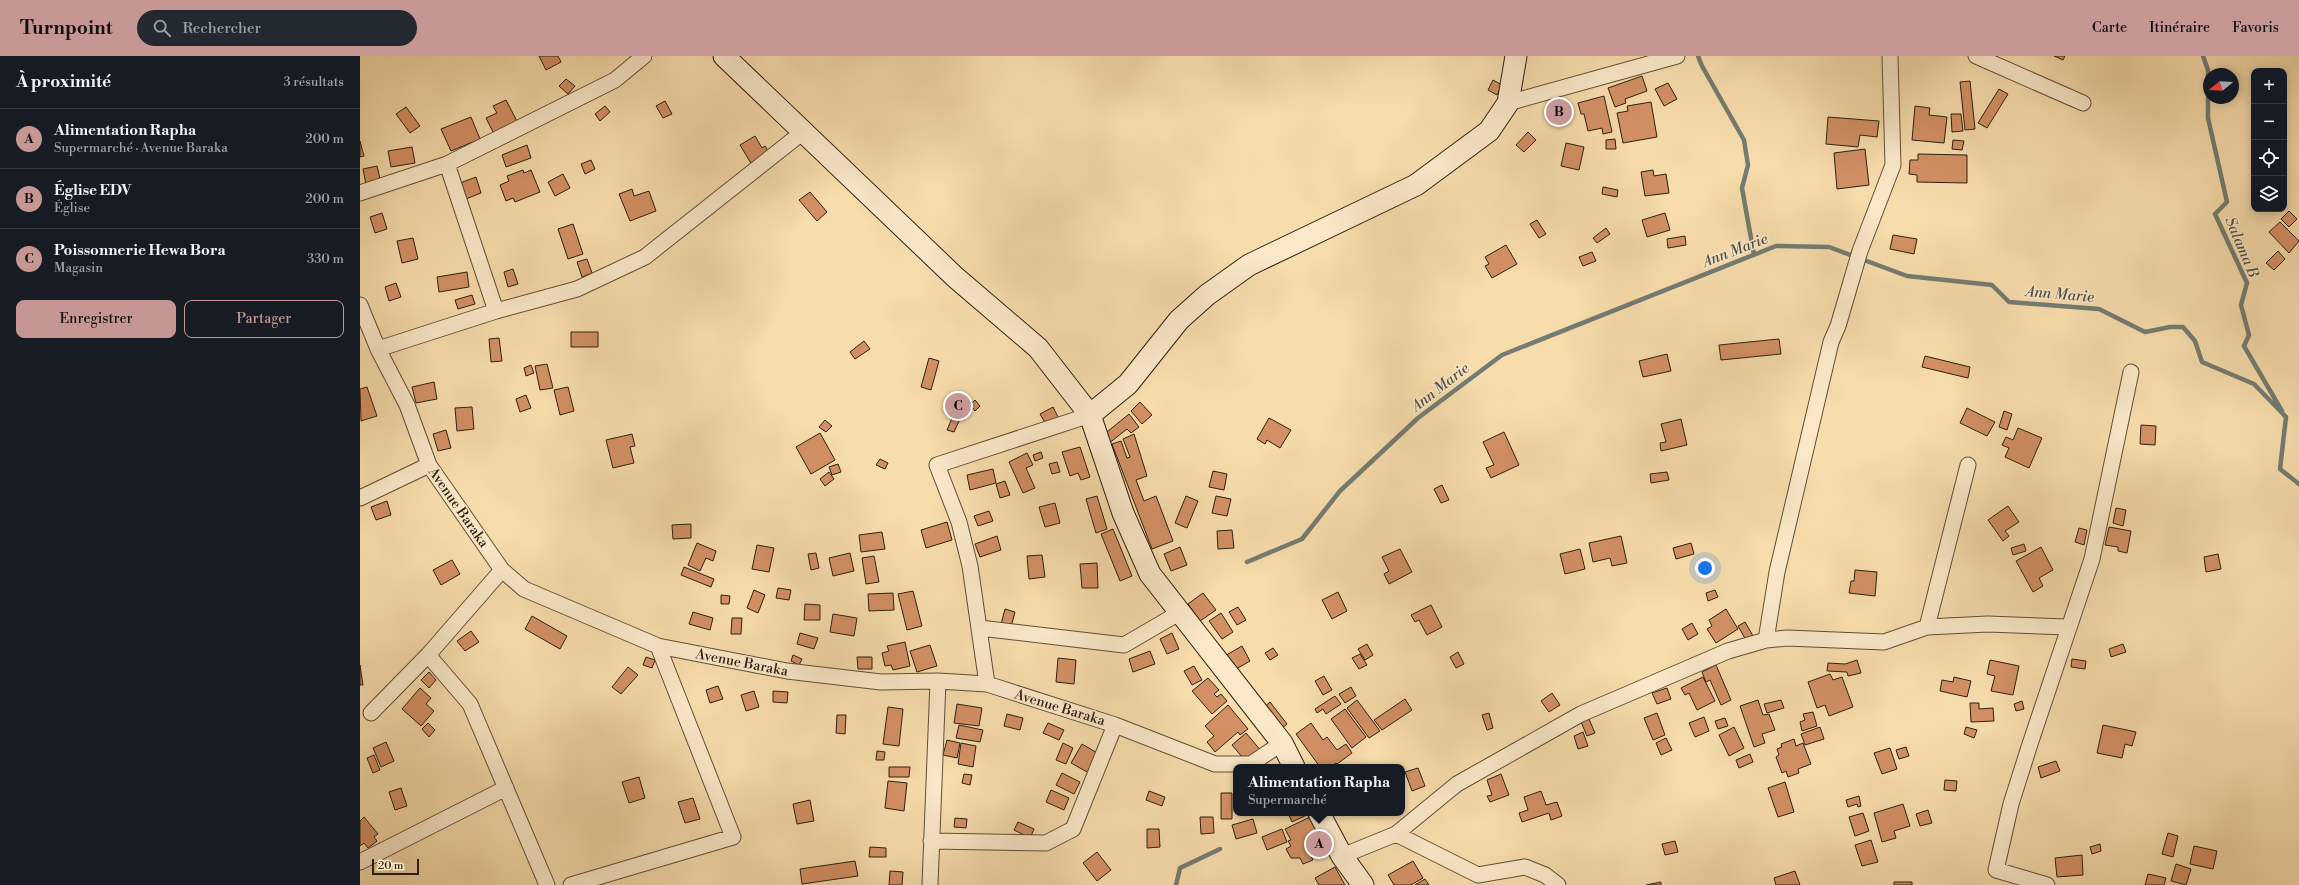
<!DOCTYPE html>
<html lang="fr">
<head>
<meta charset="utf-8">
<style>
  body { margin:0; font-family:"Libre Bodoni",serif; background:#242831; color:#f1f3f6 }
  .controls { position:absolute; right:12px; top:12px; display:grid; overflow:hidden; border-radius:8px; box-shadow:0 2px 10px #0003 }
  .controls button { width:36px; height:36px; display:grid; place-items:center; padding:0; border:0; border-bottom:1px solid #363941; background:#171b24; color:#f1f3f6; font:20px sans-serif }
  .compass { position:absolute; left:1843px; top:12px; width:36px; height:36px; border-radius:50%; background:#171b24; box-shadow:0 2px 10px #0003; rotate:252deg }
  .scale { position:absolute; left:12px; bottom:10px; width:47px; box-sizing:border-box; padding-left:4px; border:2px solid #2d200f; border-top:0; font-size:11px; line-height:14px; white-space:nowrap; color:#2d200f; -webkit-text-stroke:3px #fae8c9; paint-order:stroke }
  .you { position:absolute; left:1345px; top:512px; width:14px; height:14px; margin:-10px; border:3px solid #fff; border-radius:50%; background:#1a73e8; box-shadow:0 0 0 6px #1a73e833 }
  .badge { display:grid; place-items:center; width:26px; height:26px; border-radius:50%; background:#c59692; color:#111; font-size:13px; font-weight:700 }
  .pin { position:absolute; translate:-50% -50%; border:2px solid #fff; box-shadow:0 1px 4px #0006 }
  .popup { position:absolute; left:873px; top:708px; width:172px; height:52px; box-sizing:border-box; display:grid; place-content:center; border-radius:8px; background:#171b24; filter:drop-shadow(0 1px 3px #0005); font-size:13px; white-space:nowrap; color:#9ea1a6 }
  .popup b { font-size:15px; color:#f1f3f6 }
  .popup::after { content:''; position:absolute; left:50%; top:100%; margin-left:-8px; border:8px solid transparent; border-top-color:#171b24 }
  .list { margin:0; padding:0; list-style:none }
  h2 { display:flex; justify-content:space-between; align-items:center; height:52px; margin:0; padding:0 16px; font-size:17px }
  h2 small { font-size:13px; font-weight:400; color:#9ea1a6 }
  .list li { display:grid; grid-template-columns:26px 1fr auto; gap:12px; align-items:center; box-sizing:border-box; height:60px; padding:0 16px; border-top:1px solid #363941 }
  .list b { display:block; font-size:15px; white-space:nowrap }
  .list p { margin:0; font-size:13px; white-space:nowrap; color:#9ea1a6 }
  .list em { font-size:13px; font-style:normal; color:#9ea1a6 }
  .actions { display:flex; gap:8px; padding:12px 16px }
  .actions a { flex:1; padding:9px 0; border:1px solid #c59692; border-radius:8px; text-align:center; font-size:14px; color:#c59692 }
  .actions .main { background:#c59692; color:#111 }
  .icon { flex:none; width:22px; height:22px; fill:none; stroke:currentColor; stroke-width:2; stroke-linecap:round; stroke-linejoin:round }
  .map { position:relative; flex:none; width:1939px; height:829px; overflow:hidden }
  header { display:flex; align-items:center; gap:24px; box-sizing:border-box; height:56px; padding:0 20px; background:#c59692; color:#111 }
  header strong { font-size:19px }
  nav { display:flex; gap:22px; margin-inline-start:auto; font-size:14px }
  .search { width:280px; height:36px; background:#242831; display:flex; align-items:center; gap:10px; box-sizing:border-box; padding:0 14px; border-radius:22px; color:#9ea1a6; font-size:15px }
  main { display:flex }
  aside { flex:1; background:#171b24 }
  .map>svg:first-child { display:block }
  .lines { fill:none; stroke-linecap:round; stroke-linejoin:round }
  .stream { stroke:#737c72; stroke-width:4.5 }
  .building { fill:#d39065; stroke:#2d200f }
  .street-casing { stroke:#604f36; stroke-width:17 }
  .secondary-casing { stroke:#2d200f; stroke-width:23 }
  .street { stroke:#fae8c9; stroke-width:15 }
  .secondary { stroke:#fae8c9; stroke-width:21 }
  .labels { text-anchor:middle; stroke-width:3; stroke-linejoin:round; paint-order:stroke }
  .street-label { font-size:14px; fill:#2d200f; stroke:#fae8c9 }
  .water-label { font-size:15px; font-style:italic; fill:#504e41; stroke:#fae8c9 }
</style>
</head>
<body>
<header>
<strong>Turnpoint</strong>
<div class="search"><svg class="icon" aria-label="search" viewBox="0 0 24 24"><circle cx="10" cy="10" r="6"/><path d="M15 15l6 6"/></svg>Rechercher</div>
<nav><a>Carte</a><a>Itinéraire</a><a>Favoris</a></nav>
</header>
<main>
<aside>
<h2>À proximité<small>3 résultats</small></h2>
<ul class="list">
<li><span class="badge">A</span><div><b>Alimentation Rapha</b><p>Supermarché · Avenue Baraka</p></div><em>200 m</em></li>
<li><span class="badge">B</span><div><b>Église EDV</b><p>Église</p></div><em>200 m</em></li>
<li><span class="badge">C</span><div><b>Poissonnerie Hewa Bora</b><p>Magasin</p></div><em>330 m</em></li>
</ul>
<div class="actions"><a class="main">Enregistrer</a><a>Partager</a></div>
</aside>
<div class="map">
<svg width="1939" height="829" viewBox="0 0 1939 829">
  <rect width="100%" height="100%" fill="#f7dcac"/>
  <filter id="stains"><feTurbulence type="fractalNoise" baseFrequency=".005" numOctaves="4"/><feColorMatrix values="0 0 0 0 .2 0 0 0 0 .09 0 0 0 0 .02 0 0 0 .5 -.17"/></filter>
  <radialGradient id="worn" r=".72"><stop offset=".6" stop-color="#630" stop-opacity="0"/><stop offset="1" stop-color="#630" stop-opacity=".3"/></radialGradient>
  <g class="lines">
    <path class="stream" d="M1338 0 1342 10 1384 84 1388 109 1382 132 1394 199
      M1843 0 1848 14V62L1867 146 1855 158 1887 227 1881 249 1889 279 1884 290 1922 355
      M1926 361 1920 413 1939 428
      M887 506 942 483 980 435 1058 362 1142 299 1416 190 1469 191 1547 220 1632 229 1649 246 1739 253 1785 276 1810 271H1823L1835 285 1842 306 1894 328 1926 361
      M816 829 820 812 860 793"/>
  </g>
  <path class="building" d="M179 0H198L201 6 186 14Z
    M1694 0H1705L1703 4Z
    M1282 20 1287 35 1265 43 1266 47 1255 51 1248 32Z
    M206 23 215 30 208 38 199 30Z
    M1133 24 1142 29 1137 39 1128 34Z
    M1610 25 1615 73 1605 74 1600 26Z
    M1308 27 1317 43 1304 50 1295 33Z
    M1639 33 1648 38 1627 72 1618 67Z
    M1244 40 1252 76 1243 78 1242 72 1228 75 1224 58H1221L1218 47Z
    M146 44 160 71 134 78 126 62 137 57 133 50Z
    M305 45 312 58 303 62 296 50Z
    M1291 46 1297 81 1263 87 1257 57 1268 55 1267 50Z
    M245 50 250 56 240 65 235 58Z
    M1555 50 1570 52 1569 59 1587 61 1584 87 1552 84Z
    M46 51 60 70 50 77 36 58Z
    M1591 58H1601L1603 75 1592 76Z
    M111 61 120 83 91 95 81 73Z
    M1468 61 1519 65 1517 81 1500 79 1498 91 1466 88Z
    M1168 76 1176 84 1164 96 1156 89Z
    M395 80 402 92 405 90 410 98 392 109 380 89Z
    M1255 83 1256 93H1246V84Z
    M1593 84 1604 85 1602 94 1592 93Z
    M0 85 4 100 0 101Z
    M1206 87 1224 91 1219 114 1201 110Z
    M167 89 171 102 146 111 142 99Z
    M52 91 55 107 31 111 28 95Z
    M1505 93 1509 129 1477 133 1474 97Z
    M1558 98 1607 99V127L1557 126V119L1549 118 1550 104H1558Z
    M231 104 235 113 225 118 221 108Z
    M17 110 22 131 7 134 3 113Z
    M163 114 164 117 171 114 180 136 155 146 153 142 146 145 140 129 149 125 147 120Z
    M1293 114 1294 120 1306 118 1309 137 1285 140 1281 116Z
    M203 118 210 132 195 140 188 126Z
    M116 121 121 137 106 143 100 127Z
    M1243 131 1258 134 1257 141 1242 138Z
    M272 133 274 140 289 135 296 155 270 165 259 138Z
    M450 136 467 156 457 165 439 144Z
    M1929 155 1937 163 1929 171 1921 163Z
    M22 157 27 173 15 177 10 161Z
    M1305 157 1310 174 1287 181 1282 164Z
    M1177 164 1186 178 1179 182 1170 168Z
    M1920 166 1939 185 1929 197 1909 176Z
    M213 168 223 198 208 203 198 173Z
    M1246 172 1250 178 1237 187 1233 182Z
    M1533 179 1557 183 1554 198 1530 193Z
    M1325 180 1326 189 1308 192 1307 183Z
    M53 182 58 203 42 207 37 185Z
    M1146 189 1157 208 1132 222 1125 210 1129 208 1125 201Z
    M1918 195 1925 203 1914 214 1906 207Z
    M1232 196 1236 205 1223 210 1219 201Z
    M227 203 232 217 222 221 217 206Z
    M153 213 158 228 148 231 144 216Z
    M107 216 109 231 79 236 77 221Z
    M36 227 41 241 29 245 25 231Z
    M112 239 115 248 98 253 95 244Z
    M211 276H238V291H211Z
    M139 282 142 305 131 306 129 283Z
    M1419 283 1421 298 1361 304 1359 289Z
    M504 285 510 293 495 303 490 296Z
    M1307 298 1311 315 1283 321 1279 305Z
    M1565 300 1610 311 1608 322 1562 311Z
    M569 302 579 305 571 334 561 331Z
    M187 308 193 332 180 334 175 310Z
    M171 309 174 317 166 320 164 312Z
    M74 326 77 343 56 347 52 331Z
    M7 331 17 360 1 365 0 333Z
    M208 331 214 355 200 359 194 334Z
    M166 339 171 352 160 356 156 343Z
    M594 344 605 345 604 358 592 357Z
    M615 344 620 350 615 355 610 349Z
    M780 346 792 359 782 368 771 355Z
    M112 351 114 373 97 375 95 352Z
    M693 351 702 369 690 375 680 358Z
    M1607 352 1635 366 1627 380 1600 367Z
    M1644 355 1652 358 1647 374 1639 371Z
    M769 358 779 371 771 377 767 373 748 388 742 380Z
    M593 360 600 363 594 376 587 374Z
    M909 362 931 374 920 392 907 384 905 388 897 383Z
    M1321 363 1327 389 1301 395 1300 387 1306 386 1301 368Z
    M465 364 472 370 466 376 459 371Z
    M1781 369 1796 370 1795 389 1780 388Z
    M1658 372 1682 382 1669 412 1645 401 1649 392 1642 389 1646 381 1653 384Z
    M86 374 91 392 78 395 73 378Z
    M1144 376 1159 409 1131 422 1126 412 1134 409 1123 386Z
    M460 377 475 404 451 418 436 391Z
    M272 378 275 390 270 391 274 407 253 412 246 384Z
    M774 378 787 420 776 424 784 445 796 440 813 485 792 493 752 388 761 385 767 402 770 401 763 383Z
    M720 391 730 421 721 424 718 417 710 420 702 396Z
    M681 396 683 402 675 405 673 399Z
    M667 397 673 409 666 412 675 432 663 437 649 406Z
    M520 403 528 407 525 413 516 409Z
    M697 406 700 416 692 418 689 408Z
    M478 408 481 416 472 419 469 411Z
    M633 413 636 427 610 434 607 419Z
    M853 415 867 418 864 434 849 431Z
    M469 416 474 423 465 430 460 423Z
    M1307 416 1309 424 1291 427 1290 418Z
    M645 425 650 439 640 442 636 428Z
    M1082 429 1089 444 1081 447 1074 433Z
    M737 440 747 473 736 477 726 443Z
    M826 440 838 445 827 472 815 467Z
    M856 440 871 443 867 460 852 457Z
    M27 445 31 459 16 464 11 451Z
    M695 447 700 467 685 471 679 451Z
    M1648 450 1659 466 1645 475 1649 480 1643 485 1628 464Z
    M1756 452 1766 454 1763 470 1753 467Z
    M629 455 633 465 618 470 614 460Z
    M587 466 592 484 566 492 561 474Z
    M331 468V482L313 483 312 469Z
    M1749 471 1771 475 1767 497 1758 495V491L1745 489Z
    M1719 472 1727 474 1724 489 1715 486Z
    M753 473 772 520 760 525 741 478Z
    M872 474 874 492 858 493 857 475Z
    M522 476 525 493 501 496 499 479Z
    M637 480 641 494 620 501 615 488Z
    M1261 480 1267 507 1252 510 1250 502 1233 506 1229 487Z
    M337 487 356 495 353 505 346 502 340 515 328 509Z
    M1331 487 1334 498 1316 503 1313 492Z
    M1664 488 1666 495 1653 499 1651 492Z
    M397 489 414 492 409 516 392 513Z
    M820 491 827 509 811 515 804 498Z
    M1681 491 1693 514 1679 522 1683 530 1673 536 1656 505Z
    M1040 493 1052 516 1029 528 1024 518 1029 515 1022 501Z
    M1220 493 1225 513 1205 518 1200 498Z
    M456 497 459 512 451 514 448 498Z
    M490 497 494 515 473 520 469 502Z
    M1858 498 1861 513 1846 516 1844 501Z
    M682 499 685 521 669 523 667 500Z
    M514 500 519 526 506 528 502 502Z
    M92 504 100 518 81 529 73 514Z
    M737 507 738 532H722L720 508Z
    M324 511 354 523 351 531 321 519Z
    M1495 514 1517 516 1515 540 1489 537 1491 525H1494Z
    M418 532 431 534 429 544 416 542Z
    M394 534 405 539 398 557 387 552Z
    M1355 534 1358 541 1348 545 1346 537Z
    M553 535 562 570 547 574 538 538Z
    M978 536 987 555 972 563 962 544Z
    M533 537 534 554 509 555 508 538Z
    M843 537 856 554 840 565 828 548Z
    M361 539 370 540 369 548H361Z
    M445 548 460 549V564H444Z
    M1071 549 1082 571 1067 579 1059 564 1055 566 1051 559Z
    M878 551 886 564 877 569 869 556Z
    M645 553 655 556 650 575 640 572Z
    M1366 553 1378 573 1356 587 1347 573 1352 570 1349 564Z
    M333 556 353 562 350 574 329 568Z
    M861 557 873 576 862 583 849 565Z
    M473 558 497 562 494 580 470 576Z
    M172 560 207 580 200 593 165 573Z
    M372 562H382L381 578H371Z
    M1385 566 1393 580 1386 584 1378 570Z
    M1332 567 1338 578 1328 584 1322 573Z
    M111 575 119 586 105 595 97 585Z
    M440 577 458 582 454 593 437 588Z
    M812 577 819 593 807 598 800 583Z
    M545 586 550 610 533 614 531 609 525 610 522 597 529 595 527 590Z
    M1007 588 1013 599 1005 604 998 593Z
    M1763 588 1766 596 1751 601 1749 593Z
    M570 589 577 610 557 616 550 595Z
    M882 590 890 605 871 616 863 601Z
    M913 592 918 599 910 604 905 597Z
    M790 595 795 608 773 616 769 603Z
    M1098 596 1104 608 1096 612 1090 601Z
    M1000 598 1007 609 999 613 992 602Z
    M433 599 442 603 439 609 431 605Z
    M286 601 295 604 292 612 283 609Z
    M497 601H512V613H498Z
    M698 602 716 604 714 628 696 626Z
    M1712 603 1726 605 1725 613 1711 611Z
    M1497 604 1501 617 1488 620 1487 616 1467 615 1468 607 1485 608Z
    M1630 604 1659 610 1653 639 1631 635 1635 620 1627 618Z
    M0 609 3 629H0Z
    M1356 609 1371 644 1361 649 1350 624 1346 626 1342 616Z
    M834 610 842 624 832 629 824 615Z
    M268 611 278 619 261 638 252 631Z
    M69 616 76 624 69 632 61 624Z
    M1470 618 1473 624 1482 621 1493 651 1469 660 1465 649 1457 652 1448 626Z
    M964 620 972 634 963 639 955 625Z
    M1343 621 1355 645 1337 654 1329 637 1325 639 1321 632Z
    M1594 621 1611 625 1607 641 1580 635 1582 624 1593 626Z
    M848 622 859 634 854 638 857 641 861 638 867 645 852 658 832 635Z
    M358 630 363 643 350 647 346 634Z
    M991 631 996 640 985 647 979 638Z
    M60 632 71 642 66 648 74 655 61 670 42 653Z
    M1307 632 1311 643 1297 648 1292 637Z
    M394 635 399 651 386 655 381 639Z
    M413 635 428 636 427 647 413 646Z
    M1192 637 1200 649 1189 656 1181 645Z
    M975 640 981 648 966 658 963 653 957 657 955 653Z
    M1045 643 1052 654 1022 674 1014 664Z
    M997 644 1020 675 1009 682 987 652Z
    M1398 644 1403 659 1409 658 1415 674 1402 678 1405 687 1394 691 1380 650Z
    M1421 644 1424 652 1407 657 1404 648Z
    M1662 645 1664 653 1656 655 1654 648Z
    M910 646 927 668 920 674 903 652Z
    M1610 647H1619V653L1633 652 1634 665 1611 666Z
    M597 648 622 652 619 670 594 667Z
    M868 649 888 673 880 679 878 676 855 696 847 686 854 680 845 670Z
    M528 651 543 653 539 690 523 688Z
    M985 653 1006 681 992 692 971 663Z
    M1453 656 1457 670 1442 675 1440 666 1445 664 1443 658Z
    M1129 657 1133 672 1127 674 1122 659Z
    M1297 657 1305 679 1293 684 1284 662Z
    M647 658 663 662 660 674 644 670Z
    M477 659H486L485 678 476 677Z
    M1344 661 1349 675 1335 681 1329 667Z
    M1365 662 1368 670 1358 673 1355 665Z
    M1229 663 1235 677 1227 680 1221 666Z
    M68 667 75 674 69 681 62 673Z
    M688 667 704 674 699 684 683 677Z
    M951 667 963 684 967 681 977 694 986 688 992 697 977 708 976 707 970 711H960L936 678Z
    M599 669 623 674 620 686 596 682Z
    M1743 669 1776 676 1772 690 1765 688 1762 702 1737 697Z
    M1374 671 1384 692 1369 700 1359 679Z
    M1460 671 1464 683 1445 689 1441 678Z
    M1606 671 1617 674 1614 682 1604 678Z
    M1223 676 1228 690 1218 693 1214 680Z
    M886 677 902 696 888 708 872 689Z
    M1306 682 1312 694 1301 699 1296 687Z
    M1434 683 1436 690 1443 687 1451 708 1438 713 1439 717 1428 721 1426 715 1422 717 1416 701 1419 699 1417 693 1422 691 1421 688Z
    M587 684 600 687 597 702 583 699Z
    M26 686 34 705 21 711 13 692Z
    M601 687 616 690 613 711 598 708Z
    M703 687 713 692 706 708 696 704Z
    M722 688 739 698 729 717 711 707Z
    M1546 691 1549 700 1539 703 1536 694Z
    M1530 692 1537 713 1522 718 1514 697Z
    M517 695 525 696 524 704H516Z
    M1390 698 1393 706 1379 712 1376 704Z
    M14 699 20 714 13 717 7 702Z
    M1696 705 1700 715 1681 722 1678 711Z
    M529 711H550L549 721H529Z
    M1058 712 1065 730 1052 735 1045 716Z
    M702 717 720 726 714 738 696 729Z
    M604 718 612 719 610 729 602 727Z
    M1141 718 1149 739 1130 746 1127 740 1132 739 1127 724Z
    M279 721 285 742 269 747 262 726Z
    M1585 724 1597 725 1596 735 1584 734Z
    M528 725 547 727 544 755 525 752Z
    M1425 726 1434 756 1418 761 1408 732Z
    M41 732 47 750 35 754 29 736Z
    M691 734 709 742 704 754 686 746Z
    M789 735 805 741 802 750 786 744Z
    M1181 735 1186 749 1197 746 1202 760 1191 764 1189 757 1162 766 1159 757 1168 754 1164 741Z
    M861 737H872V763H861Z
    M1499 740 1501 750 1498 751 1497 748 1488 751 1486 744Z
    M333 742 340 763 325 767 318 746Z
    M450 744 454 765 437 768 433 748Z
    M1543 748 1550 770 1534 775 1536 782 1522 786 1514 757Z
    M1568 754 1572 767 1560 770 1556 758Z
    M928 757H949V758L932 766Z
    M1503 757 1509 775 1495 780 1489 761Z
    M4 761 18 778 14 781 17 785 8 792 4 787 0 790V765Z
    M840 761H853L854 777 841 778Z
    M950 761 965 791 950 798 953 804 943 808 940 802H931L926 793 931 790 928 785 931 784 925 773Z
    M595 762 607 763 606 772 594 771Z
    M893 763 897 777 876 783 872 769Z
    M658 766 674 773 670 782 654 774Z
    M787 773H799L800 791 787 792Z
    M922 773 927 786 907 794 902 781Z
    M1808 777 1818 780 1813 801 1802 798Z
    M1511 784 1518 806 1502 810 1495 789Z
    M1315 785 1318 796 1305 799 1302 788Z
    M1740 788 1741 795 1732 798 1730 791Z
    M1834 790 1857 795 1853 813 1830 808Z
    M510 791 526 792V801H509Z
    M737 796 751 814 737 825 723 807Z
    M1722 799 1723 819 1697 821 1695 802Z
    M495 805 498 820 442 828 440 813Z
    M1053 805 1063 822 1051 829H1034L1028 819Z
    M1816 808 1831 813 1826 829 1811 825Z
    M975 811 985 829H959L955 822Z
    M530 815 543 816 542 829H529Z
    M1435 815 1440 829H1416L1414 822Z
    M1788 818 1806 822 1804 829H1785Z
    M1065 823 1069 829H1055Z
    M1301 826V829H1286Z
    M1534 826H1552V829H1534Z"/>
  <g class="lines">
    <defs>
      <path id="street" d="M1616 0 1723 47
        M1148 47 1317 0
        M87 108 136 255
        M0 137 87 108 255 24 284 0
        M0 249 18 293 47 349 69 409 142 514 164 533 298 590 427 615 521 626 578 625 627 628 755 669 855 708H891L922 687
        M18 293 136 255 217 233 285 201 443 76
        M0 442 69 409
        M1567 571 1608 409
        M620 572 764 589 819 557
        M1406 584 1417 516 1471 286 1478 270 1500 195 1533 109 1530 0
        M68 599 110 648 187 829
        M627 628 610 510 599 466 577 409 730 359
        M11 657 68 599 142 514
        M1036 778 1097 728 1221 658 1368 595 1406 584 1427 582 1524 586 1567 571 1628 568 1708 571
        M571 785 686 787 713 773 755 669
        M982 800 1036 778 1118 819 1165 811 1185 819 1198 829
        M0 806 146 732
        M211 829 373 781 298 590
        M570 829 578 625
        M1687 829 1636 814 1651 748 1670 688 1732 503 1771 316"/>
      <path id="secondary" d="M364 0 595 221 678 292 730 359 763 457 790 518 922 687 934 711
        M730 359 768 328 819 264 847 239 889 209 1056 129 1129 75 1148 47 1156 0
        M959 757 982 800 1003 829"/>
    </defs>
    <use href="#street" class="street-casing"/>
    <use href="#secondary" class="secondary-casing"/>
    <use href="#street" class="street"/>
    <use href="#secondary" class="secondary"/>
  </g>
  <g class="labels">
    <g class="street-label">
      <text transform="translate(99 451) rotate(55)" y="5">Avenue Baraka</text>
      <text transform="translate(382 606) rotate(11)" y="5">Avenue Baraka</text>
      <text transform="translate(700 651) rotate(17)" y="5">Avenue Baraka</text>
    </g>
    <g class="water-label">
      <text transform="translate(1882 191) rotate(67)" y="5">Salama B</text>
      <text transform="translate(1375 194) rotate(-21)" y="5">Ann Marie</text>
      <text transform="translate(1700 238) rotate(5)" y="5">Ann Marie</text>
      <text transform="translate(1080 331) rotate(-38)" y="5">Ann Marie</text>
    </g>
  </g>
  <rect width="100%" height="100%" filter="url(#stains)"/>
  <rect width="100%" height="100%" fill="url(#worn)"/>
</svg>
<div class="controls">
<button>+</button>
<button>−</button>
<button><svg class="icon" aria-label="locate" viewBox="0 0 24 24"><circle cx="12" cy="12" r="6"/><path d="M12 2v4M12 18v4M2 12h4M18 12h4"/></svg></button>
<button><svg class="icon" aria-label="layers" viewBox="0 0 24 24"><path d="M12 4l9 5-9 5-9-5zM3 14l9 5 9-5"/></svg></button>
</div>
<svg class="compass" viewBox="-18 -18 36 36"><path d="M0-13l5 13h-10z" fill="#e53935"/><path d="M0 13l5-13h-10z" fill="#9ea1a6"/></svg>
<div class="scale">20 m</div>
<div class="you"></div>
<div class="pin badge" style="left:959px;top:788px">A</div>
<div class="popup"><b>Alimentation Rapha</b>Supermarché</div>
<div class="pin badge" style="left:1199px;top:56px">B</div>
<div class="pin badge" style="left:598px;top:350px">C</div>
</div>
</main>
</body>
</html>
